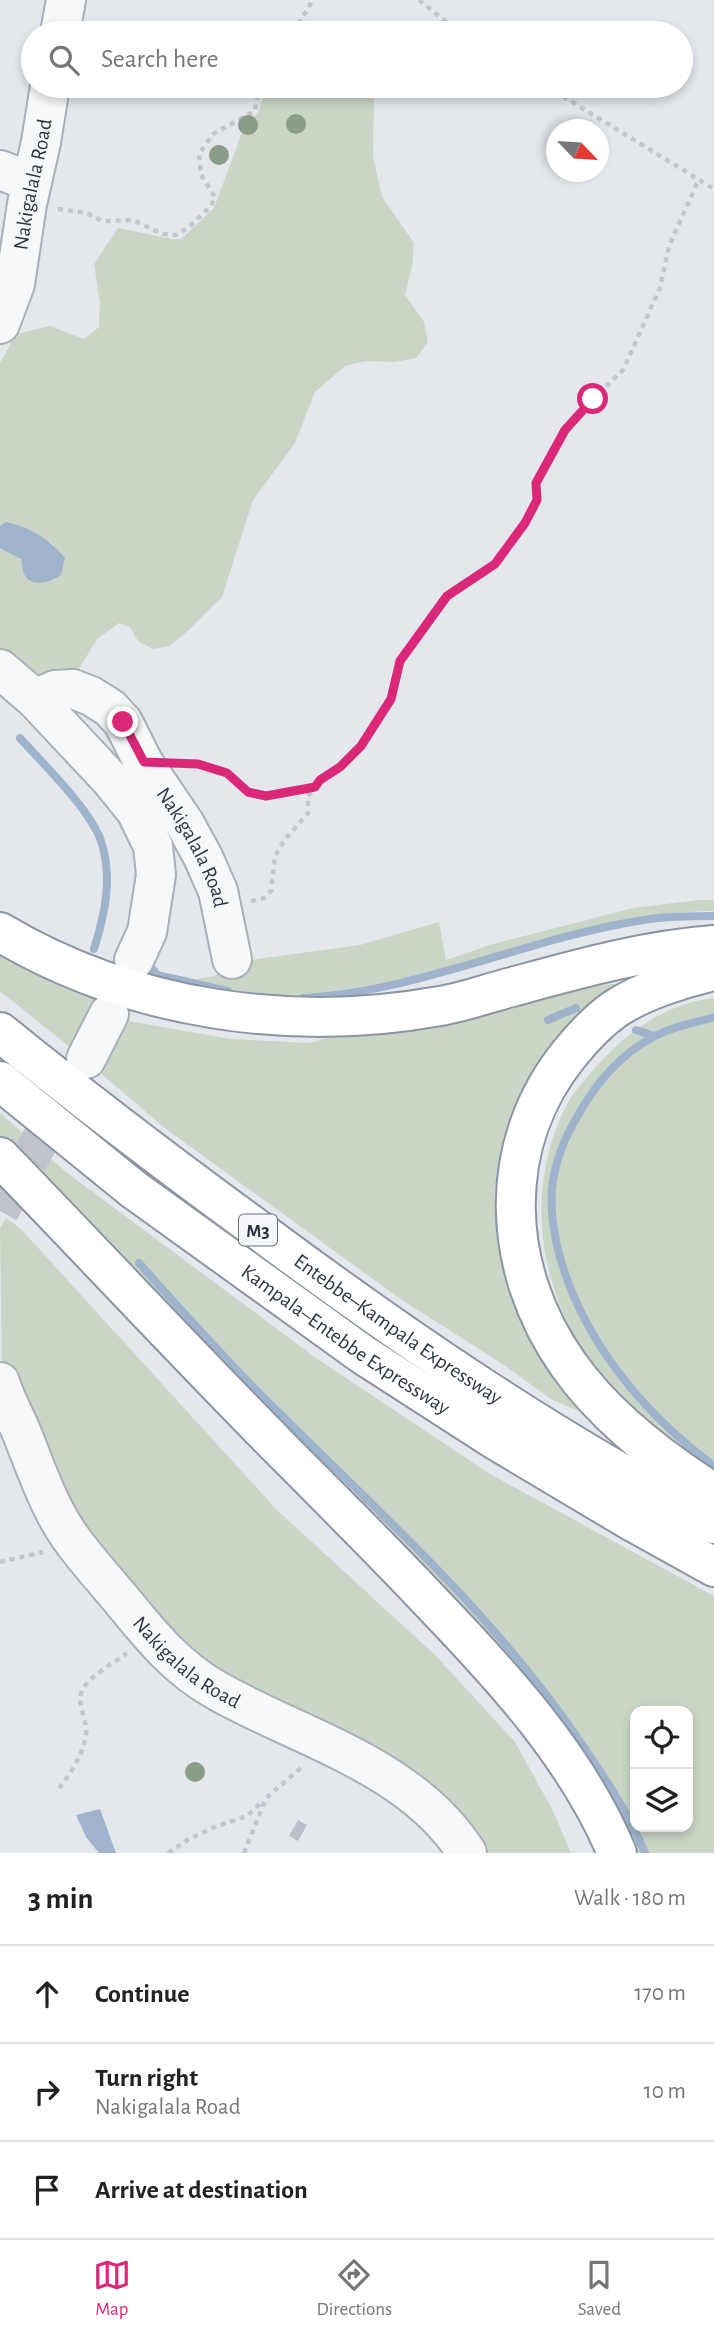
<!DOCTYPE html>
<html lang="en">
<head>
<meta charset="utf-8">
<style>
  body { margin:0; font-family:"Alegreya Sans",sans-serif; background:#f6f6f6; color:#222 }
  .controls { position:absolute; right:21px; bottom:21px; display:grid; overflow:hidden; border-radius:14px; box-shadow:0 4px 10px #0003 }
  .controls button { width:63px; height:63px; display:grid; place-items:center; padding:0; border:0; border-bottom:2px solid #e0e0e0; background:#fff; color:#222; font:35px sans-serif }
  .compass { position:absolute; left:546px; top:119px; width:63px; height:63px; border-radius:50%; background:#fff; box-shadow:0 4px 10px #0003; rotate:115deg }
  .stop { position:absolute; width:21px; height:21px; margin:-16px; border:5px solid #db2777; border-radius:50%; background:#fff }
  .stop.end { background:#db2777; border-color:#fff; box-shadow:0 2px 7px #0008 }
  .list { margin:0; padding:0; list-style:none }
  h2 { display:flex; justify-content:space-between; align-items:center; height:91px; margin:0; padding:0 28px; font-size:30px }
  h2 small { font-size:23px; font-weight:400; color:#767676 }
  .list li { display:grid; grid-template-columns:46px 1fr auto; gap:21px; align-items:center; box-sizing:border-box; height:98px; padding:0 28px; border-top:2px solid #e0e0e0 }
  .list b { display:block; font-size:26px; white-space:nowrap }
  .list p { margin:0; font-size:23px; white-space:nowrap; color:#767676 }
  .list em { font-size:23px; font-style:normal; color:#767676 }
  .icon { flex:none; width:38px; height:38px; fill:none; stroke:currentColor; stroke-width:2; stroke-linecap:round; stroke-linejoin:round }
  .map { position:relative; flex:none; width:714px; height:1853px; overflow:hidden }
  .search { position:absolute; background:#fff; box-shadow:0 4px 10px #0003; left:21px; right:21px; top:21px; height:77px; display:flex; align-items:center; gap:18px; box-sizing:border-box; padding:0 24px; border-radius:38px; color:#767676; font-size:26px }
  .sheet { height:385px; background:#fff }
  nav { display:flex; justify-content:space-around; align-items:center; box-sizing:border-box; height:98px; border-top:2px solid #e0e0e0; background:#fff; font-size:19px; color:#767676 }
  nav a { display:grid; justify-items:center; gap:4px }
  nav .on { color:#db2777 }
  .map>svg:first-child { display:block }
  .green { fill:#c9d6c5; fill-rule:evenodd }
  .water { fill:#9fb4cc }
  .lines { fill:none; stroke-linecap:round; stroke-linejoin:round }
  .stream { stroke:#9fb4cc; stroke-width:8 }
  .building { fill:#bbc0ca }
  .minor-tunnel { stroke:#bfc3cb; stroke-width:38; stroke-dasharray:38 19; stroke-linecap:butt }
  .minor-casing { stroke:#a9aeb7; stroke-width:42 }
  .highway-casing { stroke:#8b94a3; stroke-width:42 }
  .path { stroke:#c2c5cb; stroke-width:4.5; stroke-dasharray:5 5; stroke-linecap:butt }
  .minor { stroke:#f7f8fa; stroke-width:38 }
  .highway { stroke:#fff; stroke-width:38 }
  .tree { fill:#899d89 }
  .route { stroke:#db2777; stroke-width:9 }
  .labels { text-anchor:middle; stroke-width:5; stroke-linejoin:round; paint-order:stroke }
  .shield { fill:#f4f6f9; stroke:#676e7b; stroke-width:2 }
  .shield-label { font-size:19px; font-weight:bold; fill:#2b3445 }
  .street-label { font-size:21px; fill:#2b3445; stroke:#f4f6f9 }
</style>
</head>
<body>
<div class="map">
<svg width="714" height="1853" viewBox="0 0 714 1853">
  <rect width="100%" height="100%" fill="#e4e7ec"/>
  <path class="green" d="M267 86H368L374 100 373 156 382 197 414 243 412 267 405 295 424 322 428 342 416 358 395 362 366 361 345 366 315 392 295 443 253 500 222 597 190 629 170 646 153 649 138 641 130 627 119 623 97 639 73 679 42 687 0 653V548C6 551 16 553 20 559 23 563 21 570 24 575 30 587 45 582 55 580L54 545 40 537 6 523 0 526V363L16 334 50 326 84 339 99 327 100 303 94 264 118 228 172 239H181L214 208 242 133 250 119 258 113Z
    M699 900H714V911C636 911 560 936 486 957 420 976 351 993 283 995 250 996 215 986 183 981L215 976 225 967 243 961 360 945 439 922 446 960 493 944 633 908Z
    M0 945 102 999 76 1052 0 991Z
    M614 984 620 987 507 1167 588 1398 576 1410 551 1399 501 1363 399 1298 166 1129 91 1065 117 1019 231 1039 310 1043 340 1034 576 987Z
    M714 998V1477C675 1445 630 1414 599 1374 538 1295 521 1187 570 1099 575 1090 583 1082 590 1074 622 1035 663 1004 714 998Z
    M0 1113 66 1172 316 1358 490 1474 714 1596V1853H630L602 1799 0 1149ZM635 1711H688V1827H635Z
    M6 1218 21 1229 276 1509 435 1655 515 1742 552 1809 571 1853H478L179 1648 69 1512 2 1368 0 1228Z"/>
  <path class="water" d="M6 522C30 527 49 539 65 558L61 575C52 582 32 588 25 576 22 572 22 564 21 559L0 548V526Z
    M100 1809 116 1853H99L86 1837 76 1815Z"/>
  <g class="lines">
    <path class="stream" d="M20 738C44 765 90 809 101 841 113 877 105 914 94 949
      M149 959 148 963 157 975 228 991
      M303 998C423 991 532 936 650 919 671 916 693 916 714 916
      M714 1017C694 1023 671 1027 653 1037 620 1055 595 1084 577 1117 566 1136 556 1159 553 1181 549 1204 553 1228 558 1250 581 1339 642 1412 714 1466
      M548 1020 576 1008
      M636 1030 654 1036
      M139 1263C178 1307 217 1350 258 1392 367 1501 483 1603 572 1730 599 1769 627 1809 645 1853"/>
  </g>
  <path class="building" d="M298 1820 307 1825 298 1841 289 1836Z"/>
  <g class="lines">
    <path class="minor-tunnel" d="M0 1211 86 1059"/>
    <defs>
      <g id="minor">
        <path d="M60 33 66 0"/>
        <path d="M0 170 31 182"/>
        <path id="s1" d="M0 324 15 284 27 204 41 142 50 86"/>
        <path d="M0 669 35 699 111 780 136 811 153 846 156 875 147 932 134 960"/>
        <path id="s2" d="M35 699 55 690 73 689 91 696 110 708 123 722 143 762 185 824 203 857 218 891 232 959"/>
        <path d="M86 1059 109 1014"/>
        <path id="s3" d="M0 1382C5 1399 14 1415 21 1431 36 1468 49 1509 73 1541 89 1563 107 1582 124 1603 151 1636 178 1669 216 1690 302 1739 411 1765 467 1853"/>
      </g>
      <g id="highway">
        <path d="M0 932C131 1010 291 1033 440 1006 464 1002 488 993 512 987 578 969 645 950 714 945"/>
        <path d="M714 971C683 978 642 991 615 1009 598 1021 583 1037 570 1053 495 1145 501 1269 568 1364 605 1417 660 1459 714 1493"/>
        <path id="s4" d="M0 1032C85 1101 172 1167 261 1232 405 1339 554 1441 714 1524"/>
        <path id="s5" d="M0 1081 133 1189 362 1354 497 1441 633 1522 714 1567"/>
        <path d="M0 1157C94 1254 185 1352 280 1448 331 1499 382 1550 432 1603 503 1677 577 1757 617 1853"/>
      </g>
    </defs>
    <use href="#minor" class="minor-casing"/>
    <use href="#highway" class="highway-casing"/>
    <path class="path" d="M419 0 460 33
      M294 33C298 21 308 12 312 0
      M546 86 714 189
      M58 209 87 213 102 221 133 220 163 234 176 235 188 228 211 206 215 197 201 175 199 154 213 134 255 111 259 86
      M182 764H198L227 773 248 792 266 796 314 787
      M251 901 264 898 271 891 275 856 285 839 308 813V796L320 780 340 767 361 746 391 699 400 661 448 596 495 564 525 523 537 500 536 483 565 430 593 399 623 370 660 288 669 246 699 179
      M0 1562 43 1552
      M59 1788C71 1773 83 1755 86 1735 88 1718 74 1703 84 1687 94 1673 114 1663 127 1653
      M168 1853 189 1839 217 1826 247 1816 263 1801
      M244 1853 266 1798 301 1768"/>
    <use href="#minor" class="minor"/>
    <use href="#highway" class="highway"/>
  </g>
  <g class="tree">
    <circle cx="296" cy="124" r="10"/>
    <circle cx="248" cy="125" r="10"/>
    <circle cx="219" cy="155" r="10"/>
    <circle cx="195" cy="1772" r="10"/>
  </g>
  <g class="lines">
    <path class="route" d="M123 722 144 762 198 764 227 773 248 792 266 796 315 787 320 780 340 767 361 746 391 699 400 661 447 596 495 564 525 523 537 500 536 483 565 430 593 399"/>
  </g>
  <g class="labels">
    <rect class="shield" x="239" y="1214.5" width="38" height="31" rx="5"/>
    <g class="shield-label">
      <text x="258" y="1237">M3</text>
    </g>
    <g class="street-label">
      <text dy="7" stroke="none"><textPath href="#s1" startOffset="144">Nakigalala Road</textPath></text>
      <text dy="7" stroke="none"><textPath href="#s2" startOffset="245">Nakigalala Road</textPath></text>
      <text dy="7" stroke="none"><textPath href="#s4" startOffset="497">Entebbe–Kampala Expressway</textPath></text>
      <text dy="7" stroke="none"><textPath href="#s5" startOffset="432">Kampala–Entebbe Expressway</textPath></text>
      <text dy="7" stroke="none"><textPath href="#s3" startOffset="343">Nakigalala Road</textPath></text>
    </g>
  </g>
</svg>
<div class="controls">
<button><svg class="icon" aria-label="locate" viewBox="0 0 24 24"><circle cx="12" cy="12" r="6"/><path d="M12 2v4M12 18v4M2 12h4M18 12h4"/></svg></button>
<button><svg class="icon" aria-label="layers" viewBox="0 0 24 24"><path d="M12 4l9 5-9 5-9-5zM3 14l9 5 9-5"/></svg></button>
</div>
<svg class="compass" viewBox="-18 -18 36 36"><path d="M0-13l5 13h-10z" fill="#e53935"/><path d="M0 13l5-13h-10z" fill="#767676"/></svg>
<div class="stop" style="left:593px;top:399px"></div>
<div class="stop end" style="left:123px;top:722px"></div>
<div class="search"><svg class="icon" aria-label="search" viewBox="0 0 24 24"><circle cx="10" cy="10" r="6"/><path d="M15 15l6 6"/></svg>Search here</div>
</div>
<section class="sheet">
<h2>3 min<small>Walk · 180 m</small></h2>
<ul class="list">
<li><svg class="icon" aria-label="ahead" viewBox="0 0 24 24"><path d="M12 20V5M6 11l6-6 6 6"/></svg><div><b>Continue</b></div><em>170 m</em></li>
<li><svg class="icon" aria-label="right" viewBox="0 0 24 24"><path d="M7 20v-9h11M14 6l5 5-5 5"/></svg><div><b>Turn right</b><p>Nakigalala Road</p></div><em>10 m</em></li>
<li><svg class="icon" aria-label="arrive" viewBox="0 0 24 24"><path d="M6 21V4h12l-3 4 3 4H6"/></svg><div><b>Arrive at destination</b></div></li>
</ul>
</section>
<nav>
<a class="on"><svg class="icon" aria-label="map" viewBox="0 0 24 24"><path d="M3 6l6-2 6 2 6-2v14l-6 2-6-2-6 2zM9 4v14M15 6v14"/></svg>Map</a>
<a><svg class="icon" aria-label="directions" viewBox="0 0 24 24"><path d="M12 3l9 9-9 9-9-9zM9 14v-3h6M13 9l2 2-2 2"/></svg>Directions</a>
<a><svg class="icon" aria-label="saved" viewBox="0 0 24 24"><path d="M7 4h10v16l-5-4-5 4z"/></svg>Saved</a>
</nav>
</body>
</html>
